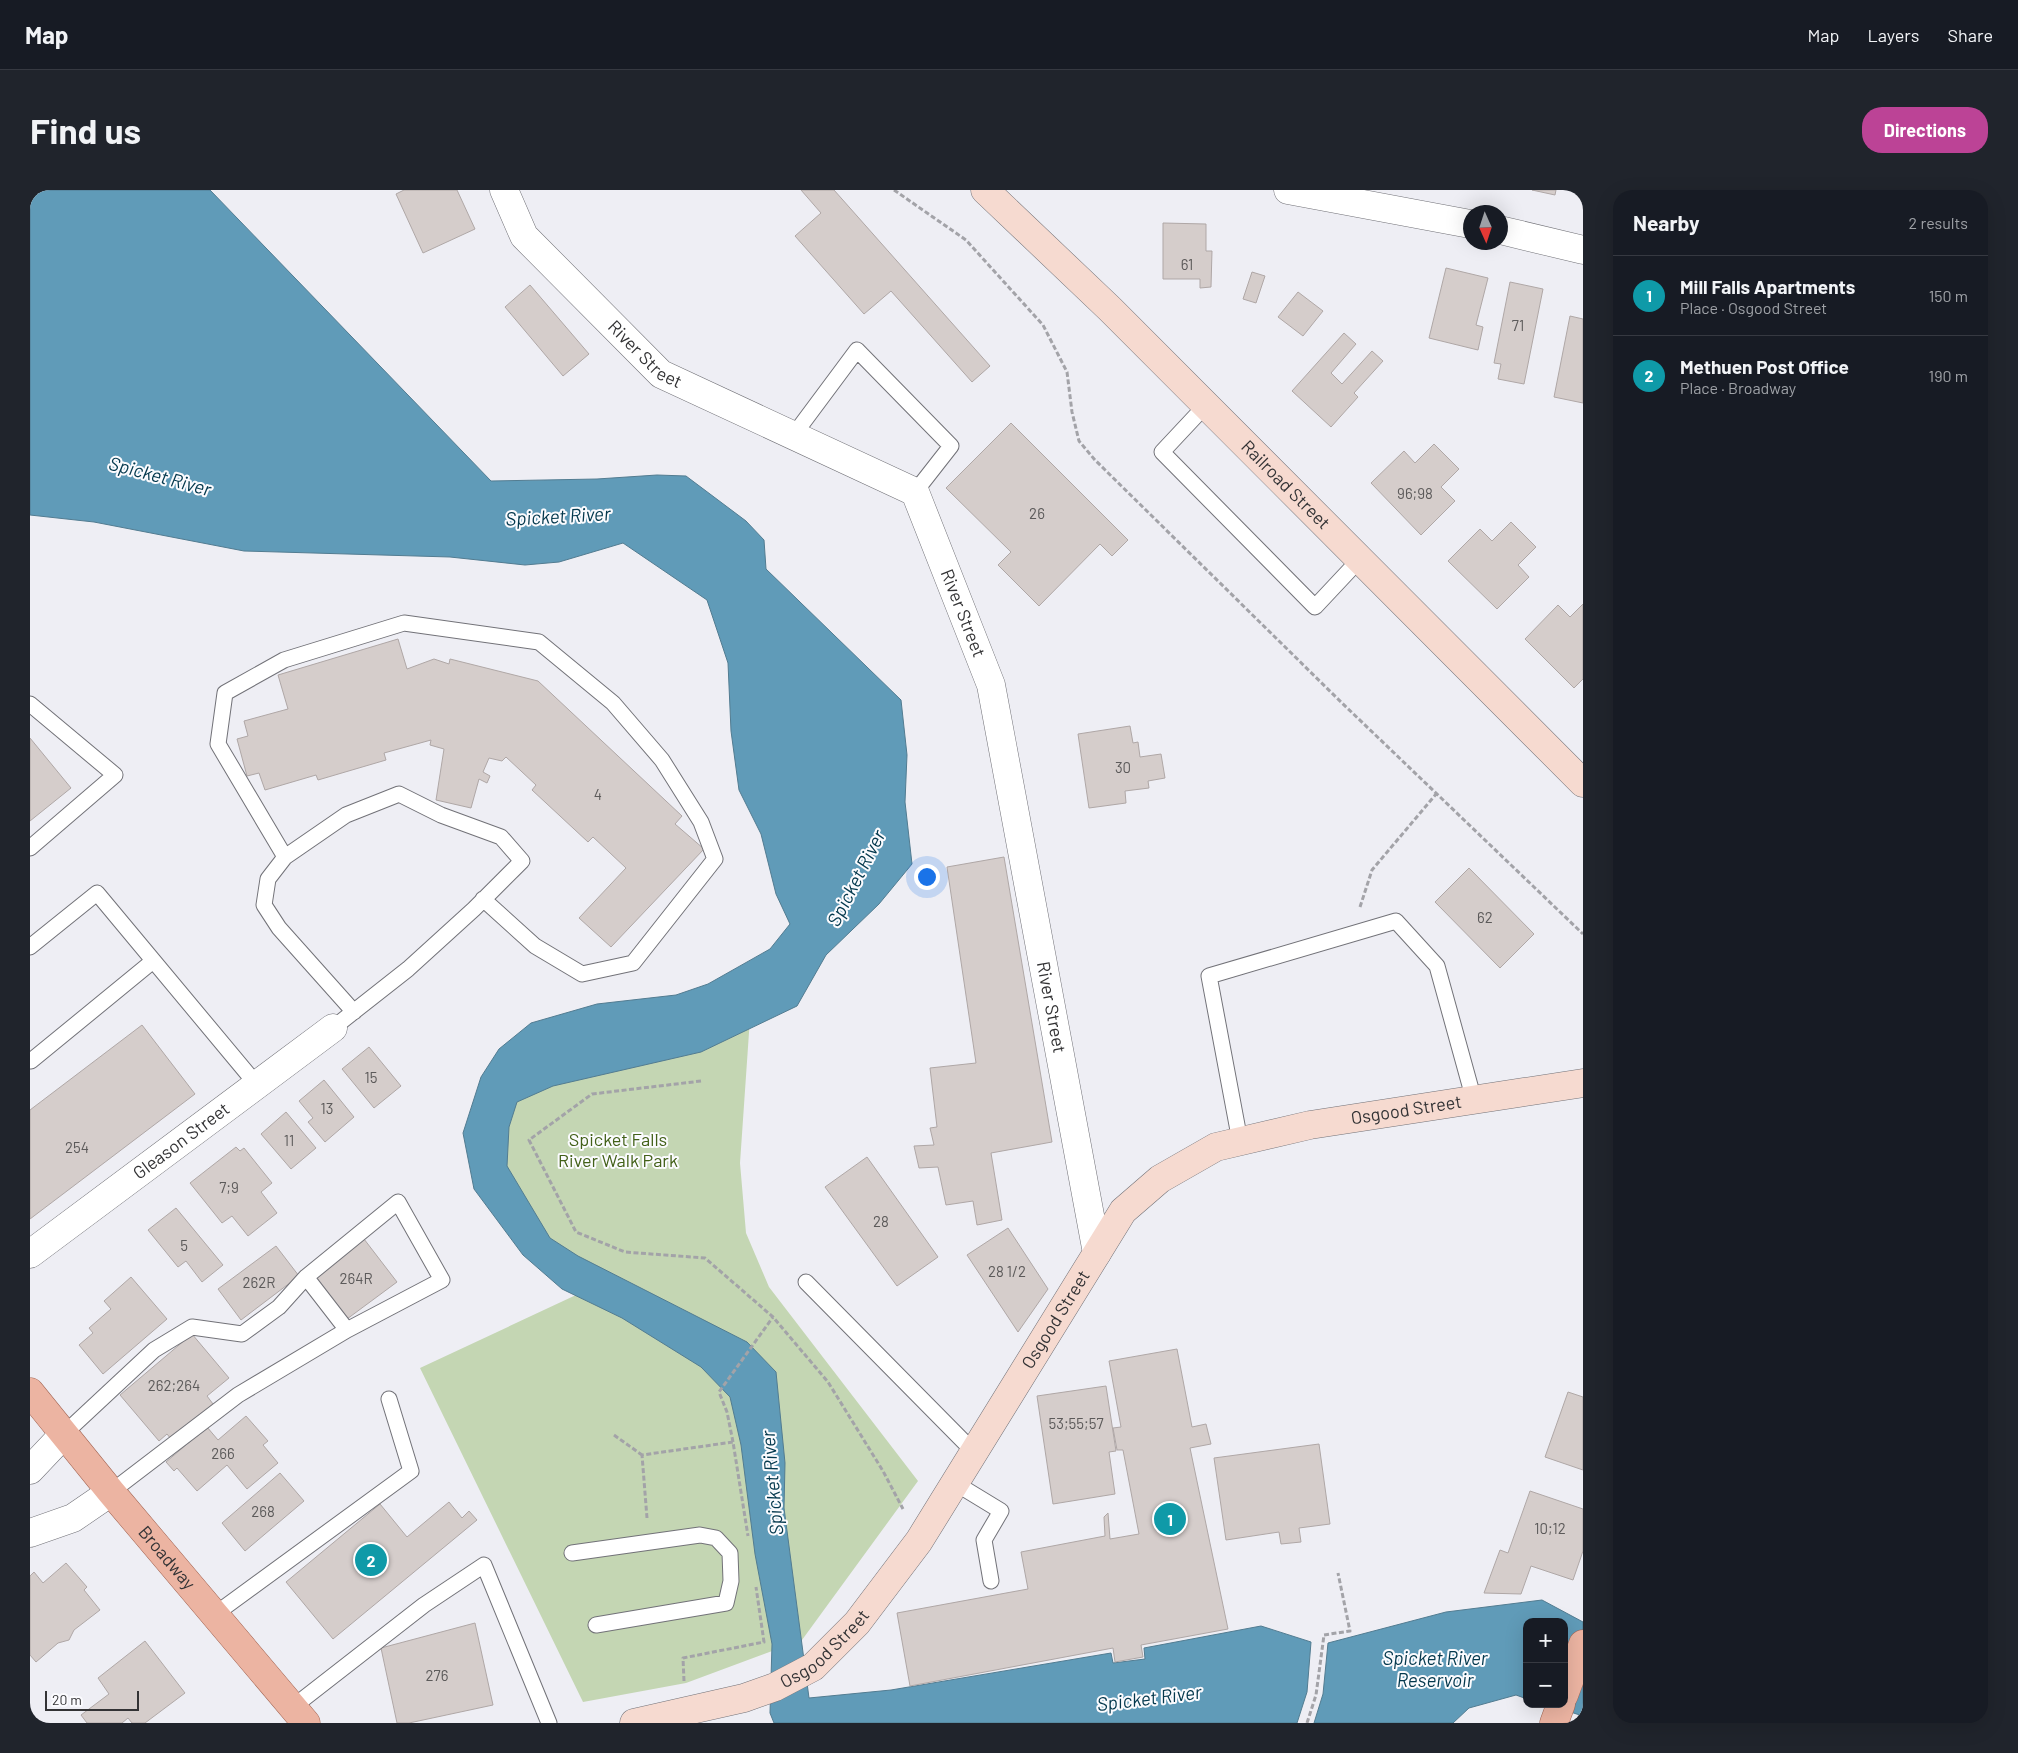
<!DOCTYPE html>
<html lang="en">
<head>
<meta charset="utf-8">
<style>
  body { margin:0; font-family:Barlow,sans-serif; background:#20242c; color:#f1f3f6 }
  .controls { position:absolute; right:15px; bottom:15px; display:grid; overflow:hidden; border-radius:10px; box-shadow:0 5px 20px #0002 }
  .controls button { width:45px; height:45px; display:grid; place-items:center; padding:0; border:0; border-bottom:1px solid #363941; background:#171b24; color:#f1f3f6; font:25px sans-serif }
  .compass { position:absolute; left:1433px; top:15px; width:45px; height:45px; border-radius:50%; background:#171b24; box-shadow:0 5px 20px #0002; rotate:177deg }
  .scale { position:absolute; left:15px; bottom:12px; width:94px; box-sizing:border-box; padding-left:5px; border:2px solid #333335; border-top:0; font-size:14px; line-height:18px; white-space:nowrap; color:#333335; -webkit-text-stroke:4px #fbfbfe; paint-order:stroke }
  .you { position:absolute; left:896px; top:686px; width:18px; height:18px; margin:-12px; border:4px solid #fff; border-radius:50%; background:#1a73e8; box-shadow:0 0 0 8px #1a73e833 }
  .badge { display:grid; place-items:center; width:32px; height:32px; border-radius:50%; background:#bc4396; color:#fff; font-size:16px; font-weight:700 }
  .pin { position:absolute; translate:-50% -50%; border:2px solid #fff; box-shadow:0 1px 5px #0006 }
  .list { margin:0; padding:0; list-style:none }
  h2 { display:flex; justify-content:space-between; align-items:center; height:65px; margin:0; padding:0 20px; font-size:21px }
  h2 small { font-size:16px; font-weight:400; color:#9ea1a6 }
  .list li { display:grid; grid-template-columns:32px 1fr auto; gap:15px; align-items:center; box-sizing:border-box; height:80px; padding:0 20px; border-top:1px solid #363941 }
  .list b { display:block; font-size:19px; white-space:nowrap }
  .list p { margin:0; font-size:16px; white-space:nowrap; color:#9ea1a6 }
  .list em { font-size:16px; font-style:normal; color:#9ea1a6 }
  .map { position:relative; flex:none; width:1553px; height:1533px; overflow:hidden; border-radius:20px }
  header { display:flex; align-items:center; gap:30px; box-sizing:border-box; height:70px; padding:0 25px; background:#171b24; border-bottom:1px solid #363941 }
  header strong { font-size:24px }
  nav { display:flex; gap:28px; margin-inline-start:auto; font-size:18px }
  .intro { display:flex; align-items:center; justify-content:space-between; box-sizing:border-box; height:120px; padding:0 30px }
  h1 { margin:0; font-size:35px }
  .button { padding:12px 22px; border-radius:20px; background:#bc4396; color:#fff; font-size:18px; font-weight:700 }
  main { display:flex; gap:30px; padding:0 30px }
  aside { flex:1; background:#171b24; border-radius:20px; box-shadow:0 5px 20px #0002 }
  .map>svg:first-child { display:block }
  .green { fill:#c4d6b3 }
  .water { fill:#609bb8; stroke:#527c91 }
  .building { fill:#d5cdcb; stroke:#afa7a6 }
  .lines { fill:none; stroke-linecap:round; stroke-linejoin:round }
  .service-casing { stroke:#727278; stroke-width:17 }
  .minor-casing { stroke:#727278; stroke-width:29 }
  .tertiary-casing { stroke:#727278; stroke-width:29 }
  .secondary-casing { stroke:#727278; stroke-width:29 }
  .primary-casing { stroke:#a36654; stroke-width:29 }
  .path { stroke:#a3a3a8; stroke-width:3; stroke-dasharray:5 2.5; stroke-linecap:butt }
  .service { stroke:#fff; stroke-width:15 }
  .minor { stroke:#fff; stroke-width:28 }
  .tertiary { stroke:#fff; stroke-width:28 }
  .secondary { stroke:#f6dad0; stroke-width:28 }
  .primary { stroke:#ecb4a2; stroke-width:28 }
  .labels { text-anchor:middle; stroke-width:4; stroke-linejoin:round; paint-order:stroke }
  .number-label { font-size:15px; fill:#5c5a5a }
  .street-label { font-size:18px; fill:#333335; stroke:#fbfbfe }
  .park-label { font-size:18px; fill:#426018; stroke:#fbfbfe }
  .water-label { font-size:19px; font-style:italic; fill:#03384d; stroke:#fbfbfe }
</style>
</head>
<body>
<header>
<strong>Map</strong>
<nav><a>Map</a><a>Layers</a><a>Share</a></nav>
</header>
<div class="intro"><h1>Find us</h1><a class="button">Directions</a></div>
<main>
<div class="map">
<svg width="1553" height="1533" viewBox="0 0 1553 1533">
  <rect width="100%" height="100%" fill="#eeeef4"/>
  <path class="green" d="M720 828 710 973 716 1043 739 1097 888 1291 772 1450 656 1493 553 1512 390 1178 561 1098 461 995 472 885Z"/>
  <path class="water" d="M0 0H180L461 291 567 289 627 285 656 286 716 331 734 350 736 379 871 510 877 565 875 612 882 674 849 714 796 765 767 816 671 862 523 896 487 912 479 937 477 976 520 1048 548 1066 717 1152 746 1182 755 1273 754 1318 779 1508 861 1500 1081 1463 1083 1473 1115 1469 1114 1458 1231 1436 1281 1452 1277 1502 1267 1533H744L740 1523 742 1454 725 1364 711 1255 700 1207 671 1177 592 1128 532 1099 493 1065 444 999 433 943 451 887 469 859 501 833 567 814 646 805 678 794 740 759 760 734 746 704 731 644 709 600 701 541 698 473 677 410 593 353 529 372 495 375 420 367 214 361 64 332 0 325Z
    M1512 1410 1553 1432V1526L1515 1514H1534V1432H1497V1509L1486 1505 1439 1518 1423 1533H1284L1293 1504 1298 1453 1416 1422Z"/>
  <path class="building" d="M374 0H427L445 39 393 63 366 4Z
    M771 0H804L960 176 942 192 861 101 834 124 765 46 791 23Z
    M1502 0H1526L1525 5Z
    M1133 33 1176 34V61H1182L1181 97 1170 98V89H1133Z
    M1416 78 1458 88 1446 135 1453 137 1448 160 1399 148Z
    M1222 82 1235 86 1226 113 1213 109Z
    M1480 92 1513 99 1494 194 1468 189 1471 174 1464 173Z
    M500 95 559 164 533 186 475 117Z
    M1268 102 1293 121 1273 146 1248 127Z
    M1540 126 1553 129V213L1524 207Z
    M1314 143 1326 154 1301 183 1312 194 1342 161 1353 171 1324 203 1328 207 1301 237 1262 201Z
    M981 233 1098 350 1082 366 1070 354 1009 416 968 375 981 362 916 298Z
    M1404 254 1429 279 1411 297 1425 311 1391 345 1341 293 1374 261 1385 273Z
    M1481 332 1506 357 1488 375 1499 387 1467 419 1418 371 1450 339 1462 351Z
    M1553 414V489L1544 498 1495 449 1528 415 1540 427Z
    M368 449 377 479 404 469 419 474 420 469 508 491 652 626 645 634 674 659 581 757 549 728 596 678 563 647 558 652 502 600 506 595 476 567 472 571 459 568 453 582 460 586 457 593 449 589 441 618 406 610 414 559 400 555 401 550 354 563 356 570 288 590 286 585 235 600 229 583 217 586 207 549 218 546 214 531 258 519 248 485Z
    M1100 536 1103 553 1108 552 1110 567 1131 564 1135 588 1118 591 1119 598 1095 601 1096 613 1059 618 1048 544Z
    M0 548 41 598 0 631Z
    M974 667 1022 952 961 963 972 1030 947 1035 943 1011 916 1015 908 977 889 978 884 956 904 955 900 938 907 937 900 878 946 873 917 677Z
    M1439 678 1504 744 1470 778 1405 712Z
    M112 835 165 904 0 1029V920Z
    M339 857 371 896 344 918 312 879Z
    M294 890 324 927 295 952 278 932 283 928 269 911Z
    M256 922 286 958 261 979 231 944Z
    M206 957 210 961 214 958 242 993 231 1002 247 1023 218 1046 202 1026 192 1033 160 993Z
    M837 967 908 1067 867 1096 795 997Z
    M146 1018 193 1075 172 1092 156 1071 148 1077 118 1040Z
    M978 1038 1018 1099 988 1142 937 1065Z
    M334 1049 367 1092 317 1129 285 1086Z
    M246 1056 269 1086 211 1130 188 1099Z
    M101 1087 137 1129 73 1184 49 1155 63 1143 59 1138 81 1119 74 1111Z
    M162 1144 199 1188 177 1206 183 1214 141 1249 137 1244 129 1251 90 1205Z
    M1147 1159 1162 1237 1176 1234 1181 1254 1160 1258 1198 1439 1111 1455 1113 1467 1085 1472 1083 1458 880 1496 867 1423 998 1399 991 1362 1075 1346 1074 1327 1078 1323 1080 1349 1109 1344 1093 1260H1087L1083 1238 1091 1237 1079 1171Z
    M1076 1196 1086 1261 1079 1262 1085 1304 1023 1314 1007 1206Z
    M1538 1202 1553 1207V1280L1515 1267Z
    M216 1226 238 1251 233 1255 248 1273 217 1299 197 1275 167 1301 147 1278 144 1281 136 1272 177 1237 188 1250Z
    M1289 1254 1300 1334 1269 1338 1271 1352 1251 1354 1249 1342 1196 1350 1184 1268Z
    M250 1283 274 1311 215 1361 192 1333Z
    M1500 1301 1553 1319V1361L1543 1390 1501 1376 1491 1404 1454 1403 1470 1360 1478 1363Z
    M419 1312 432 1328 439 1321 447 1330 303 1449 256 1392 350 1314 377 1347Z
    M36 1373 57 1397 54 1400 70 1420 44 1440 39 1450 28 1453 6 1472 0 1465V1386L4 1382 13 1393Z
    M445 1433 463 1515 379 1533H367L351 1458Z
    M115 1451 155 1503 115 1533H102L98 1528 92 1533H57L51 1525 79 1504 68 1488Z"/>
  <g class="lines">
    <defs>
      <path id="service" d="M1176 215 1132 262 1285 417 1330 369
        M763 246 827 160 921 256 885 302
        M0 514 85 585 0 658
        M255 667 188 554 195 503 254 470 374 433 509 452 583 513 632 570 671 632 685 669 603 773 552 784 505 756 453 709
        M0 757 67 703 227 895
        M303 838 378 779 444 719 492 671 471 647 411 625 369 604 316 625 255 667 238 689 234 715 249 738 324 822
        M1 871 123 771
        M1210 951 1179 786 1366 731 1407 776 1444 910
        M276 1087 317 1140
        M776 1092 944 1262
        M35 1243 124 1160 162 1137 212 1144 249 1117 276 1087 368 1012 412 1090 317 1140 208 1205 81 1302
        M925 1293 971 1321 954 1350 961 1391
        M542 1363 670 1345 686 1348 700 1363 701 1391 696 1413 566 1435
        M184 1425 381 1281 359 1209
        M263 1517 394 1415 454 1375 519 1533"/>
      <g id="minor">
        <path id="s1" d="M474 0 494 46 631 184 885 302 961 495 1067 1063"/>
        <path id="s2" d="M0 1064 303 838"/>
        <path d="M0 1280 35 1243"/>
        <path d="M0 1343 43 1328 81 1302"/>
      </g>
      <path id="tertiary" d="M1258 0 1440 34
        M1470 40 1553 60"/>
      <g id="secondary">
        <path id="s3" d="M955 0 1080 119 1553 593"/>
        <path id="s4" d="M604 1533 714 1508 745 1497 783 1477 827 1433 889 1351 1093 1021 1130 989 1186 957 1280 935 1553 893"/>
      </g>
      <g id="primary">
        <path id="s5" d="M0 1202 81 1302 276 1533"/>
        <path d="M1534 1505 1553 1454"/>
        <path d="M1524 1533 1531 1514"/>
      </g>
    </defs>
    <use href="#service" class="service-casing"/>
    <use href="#minor" class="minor-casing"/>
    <use href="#tertiary" class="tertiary-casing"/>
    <use href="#secondary" class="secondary-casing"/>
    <use href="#primary" class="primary-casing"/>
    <path class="path" d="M864 0 936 50 1013 135 1037 182 1042 222 1049 251 1065 270 1312 513 1553 744
      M1330 717 1342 680 1407 603
      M671 891 562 904 499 950 546 1042 595 1062 675 1068 743 1127 798 1192 853 1281 873 1319
      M584 1245 612 1265
      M703 1252 697 1222 689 1202 743 1127
      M617 1328 612 1265 703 1252 718 1346
      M654 1491 653 1468 734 1452 726 1397
      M1277 1533 1286 1505 1294 1445 1320 1441 1308 1383"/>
    <use href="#service" class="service"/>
    <use href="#minor" class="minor"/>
    <use href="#tertiary" class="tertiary"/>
    <use href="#secondary" class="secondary"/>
    <use href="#primary" class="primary"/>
  </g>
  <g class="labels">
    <g class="number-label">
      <text x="1157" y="80">61</text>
      <text x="1488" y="141">71</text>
      <text x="1385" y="309">96;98</text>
      <text x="1007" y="329">26</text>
      <text x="1093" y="583">30</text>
      <text x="568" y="610">4</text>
      <text x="1455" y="733">62</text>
      <text x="341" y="893">15</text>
      <text x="297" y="924">13</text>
      <text x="259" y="956">11</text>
      <text x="47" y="963">254</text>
      <text x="199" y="1003">7;9</text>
      <text x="851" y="1037">28</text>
      <text x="154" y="1061">5</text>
      <text x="977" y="1087">28 1/2</text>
      <text x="326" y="1094">264R</text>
      <text x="229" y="1098">262R</text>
      <text x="144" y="1201">262;264</text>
      <text x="1046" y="1239">53;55;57</text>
      <text x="193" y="1269">266</text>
      <text x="233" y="1327">268</text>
      <text x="1520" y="1344">10;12</text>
      <text x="407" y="1491">276</text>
    </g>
    <g class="street-label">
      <text dy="6" stroke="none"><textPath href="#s1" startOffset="220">River Street</textPath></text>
      <text dy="6" stroke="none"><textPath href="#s3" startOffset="421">Railroad Street</textPath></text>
      <text dy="6" stroke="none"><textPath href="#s1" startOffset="655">River Street</textPath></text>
      <text dy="6" stroke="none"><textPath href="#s1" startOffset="1060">River Street</textPath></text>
      <text dy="6" stroke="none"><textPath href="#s4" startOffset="1049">Osgood Street</textPath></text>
      <text dy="6" stroke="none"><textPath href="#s2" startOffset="189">Gleason Street</textPath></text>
      <text dy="6" stroke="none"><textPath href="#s4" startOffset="614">Osgood Street</textPath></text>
      <text dy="6" stroke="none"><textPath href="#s5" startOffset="215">Broadway</textPath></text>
      <text dy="6" stroke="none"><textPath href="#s4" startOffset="209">Osgood Street</textPath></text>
    </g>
    <g class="park-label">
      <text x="588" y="956">Spicket Falls<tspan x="588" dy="21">River Walk Park</tspan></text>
    </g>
    <g class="water-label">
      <text transform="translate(130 286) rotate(15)" y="7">Spicket River</text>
      <text transform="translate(528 326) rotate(-3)" y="7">Spicket River</text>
      <text transform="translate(826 688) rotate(-63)" y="7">Spicket River</text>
      <text transform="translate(742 1293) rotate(-95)" y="7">Spicket River</text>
      <text x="1405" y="1475">Spicket River<tspan x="1405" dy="22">Reservoir</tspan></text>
      <text transform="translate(1119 1508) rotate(-7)" y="7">Spicket River</text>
    </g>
  </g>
</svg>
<div class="controls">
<button>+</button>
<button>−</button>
</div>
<svg class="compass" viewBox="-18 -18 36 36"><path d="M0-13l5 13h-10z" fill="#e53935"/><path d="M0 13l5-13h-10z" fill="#9ea1a6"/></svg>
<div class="scale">20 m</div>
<div class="you"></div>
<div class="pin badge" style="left:1140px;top:1329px;background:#0f9aa8">1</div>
<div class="pin badge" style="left:341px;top:1370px;background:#0f9aa8">2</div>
</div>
<aside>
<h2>Nearby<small>2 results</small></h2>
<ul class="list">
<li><span class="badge" style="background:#0f9aa8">1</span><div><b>Mill Falls Apartments</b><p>Place · Osgood Street</p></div><em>150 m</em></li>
<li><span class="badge" style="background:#0f9aa8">2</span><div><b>Methuen Post Office</b><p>Place · Broadway</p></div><em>190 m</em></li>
</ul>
</aside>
</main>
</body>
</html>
